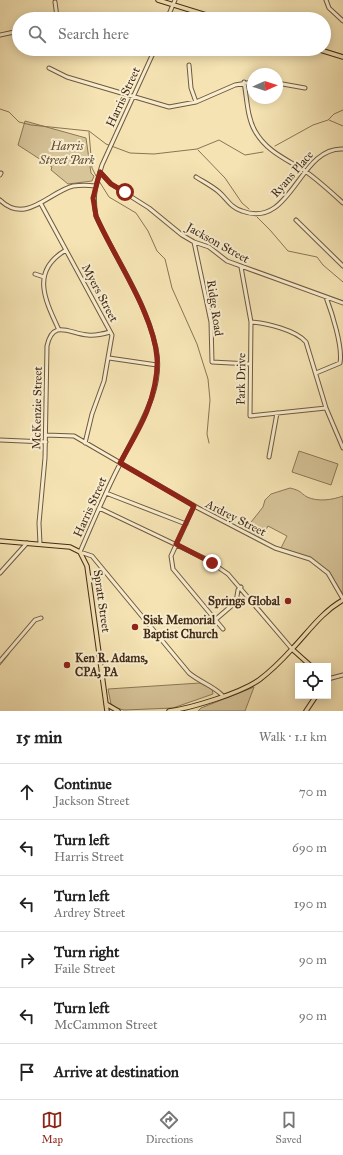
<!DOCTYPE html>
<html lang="en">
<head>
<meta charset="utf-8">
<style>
  body { margin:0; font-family:"IM FELL Great Primer",serif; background:#f2f2f2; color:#222 }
  .controls { position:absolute; right:12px; bottom:12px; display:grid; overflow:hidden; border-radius:0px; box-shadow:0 2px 10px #0003 }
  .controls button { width:36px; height:36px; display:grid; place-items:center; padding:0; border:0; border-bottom:1px solid #e0e0e0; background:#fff; color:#222; font:20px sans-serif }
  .compass { position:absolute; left:247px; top:68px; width:36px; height:36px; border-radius:50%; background:#fff; box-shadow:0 2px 10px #0003; rotate:87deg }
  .stop { position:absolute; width:12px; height:12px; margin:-9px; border:3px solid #8f2418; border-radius:50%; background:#fff }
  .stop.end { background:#8f2418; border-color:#fff; box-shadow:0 1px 4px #0008 }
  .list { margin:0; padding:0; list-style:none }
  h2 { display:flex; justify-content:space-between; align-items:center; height:52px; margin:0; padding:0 16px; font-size:17px }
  h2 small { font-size:13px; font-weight:400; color:#767676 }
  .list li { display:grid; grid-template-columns:26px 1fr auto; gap:12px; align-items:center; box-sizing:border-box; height:56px; padding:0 16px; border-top:1px solid #e0e0e0 }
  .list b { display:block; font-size:15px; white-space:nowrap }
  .list p { margin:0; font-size:13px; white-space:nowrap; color:#767676 }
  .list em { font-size:13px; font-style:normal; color:#767676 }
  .icon { flex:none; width:22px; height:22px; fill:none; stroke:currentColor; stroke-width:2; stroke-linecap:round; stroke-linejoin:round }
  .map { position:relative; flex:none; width:343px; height:711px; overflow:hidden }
  .search { position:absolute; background:#fff; box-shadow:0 2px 10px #0003; left:12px; right:12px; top:12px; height:44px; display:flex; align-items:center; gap:10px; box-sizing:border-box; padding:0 14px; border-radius:22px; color:#767676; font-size:15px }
  .sheet { height:388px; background:#fff }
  nav { display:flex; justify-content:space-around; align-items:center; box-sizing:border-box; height:56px; border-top:1px solid #e0e0e0; background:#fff; font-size:11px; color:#767676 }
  nav a { display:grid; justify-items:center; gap:2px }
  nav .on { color:#8f2418 }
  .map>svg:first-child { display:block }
  .green { fill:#d7c499; stroke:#8c7858 }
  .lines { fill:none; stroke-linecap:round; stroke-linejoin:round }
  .stream { stroke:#897455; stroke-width:1 }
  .minor-casing { stroke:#6f593f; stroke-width:5 }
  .major-casing { stroke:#422b18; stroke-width:5.5 }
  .minor { stroke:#f8edce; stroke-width:3 }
  .major { stroke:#f5e3b3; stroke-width:3.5 }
  .route { stroke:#8f2418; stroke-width:5 }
  .poi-dot { fill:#8f2418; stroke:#f8edce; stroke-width:1.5 }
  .labels { text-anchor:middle; stroke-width:4; stroke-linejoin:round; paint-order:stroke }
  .street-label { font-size:12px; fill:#422b18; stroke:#f8edce }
  .park-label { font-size:12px; font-style:italic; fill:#604a32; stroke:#f8edce }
  .poi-label { font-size:12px; font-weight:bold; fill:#422b18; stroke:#f8edce; text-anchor:start }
</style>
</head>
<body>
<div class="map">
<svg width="343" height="711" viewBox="0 0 343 711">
  <rect width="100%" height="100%" fill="#f5e3b3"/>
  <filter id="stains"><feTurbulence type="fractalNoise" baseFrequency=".005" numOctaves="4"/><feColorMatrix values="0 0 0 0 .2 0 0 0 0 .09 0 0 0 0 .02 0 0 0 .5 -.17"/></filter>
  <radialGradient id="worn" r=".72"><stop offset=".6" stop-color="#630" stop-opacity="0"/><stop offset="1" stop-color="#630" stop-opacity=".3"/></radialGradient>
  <path class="green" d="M25 121 86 138 91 173 94 176 92 181 68 184 51 170 52 167 18 145Z
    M299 451 338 464 331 485 292 472Z
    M290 488C302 491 299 492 307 497 318 502 332 500 343 496V594L333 579 316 562 280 550 287 536 268 526 261 539 244 531 263 507 265 500 271 494Z
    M200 683 212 689 213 694 173 708 124 710 116 708 111 704 108 689Z
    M254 687 245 711H198L201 708Z"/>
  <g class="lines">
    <path class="stream" d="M0 109 9 112 19 122 31 125 89 131 106 144 130 153 154 154 197 149 219 140 245 155 263 152
      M329 120 343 126
      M89 132 92 168 96 176
      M275 146 313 125 328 120 334 114 343 110
      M198 150 225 178 242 203 249 209
      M99 181 109 197 136 213 148 231 157 251 165 259 172 288 197 344 208 379 210 400 207 434 209 443
      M257 217 270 230 288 251 317 257 323 265 343 282
      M0 665 9 654"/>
    <defs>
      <path id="minor" d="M326 0 329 8 343 21
        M55 2 57 17
        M53 19 68 17 81 19
        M167 19 175 0
        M0 35 19 31
        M155 49 102 165C96 185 92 194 96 216 115 259 146 300 156 348 165 390 137 428 120 464 105 493 93 522 80 552L92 556 189 673C200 682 213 686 222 695
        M189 65 191 88 196 102
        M49 68 67 77 169 107 196 102 235 85 253 82
        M244 82C247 98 247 117 255 131 266 151 286 159 305 171 318 180 331 192 343 203
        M277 83 305 88
        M100 172 111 184 149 208 182 235 194 242 209 247 227 261 343 303
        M0 175 1 173
        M196 177C204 182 212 186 219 192 227 199 231 208 242 211 292 230 298 147 343 149
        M0 200C26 225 49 192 73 186 80 185 88 185 95 186
        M41 204 112 335 104 381 92 414 85 443
        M296 220 343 266
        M194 242 211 322 212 362 250 364
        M241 267 251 322 250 416 326 408
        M35 274 44 277
        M251 322C266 323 296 330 306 342L326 408 343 448
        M59 330C45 300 30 271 66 250
        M109 358 157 365
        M316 373 340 363C343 347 332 313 326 297
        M46 435 74 436 198 508 275 548 310 559 328 573 343 599
        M0 440 46 442
        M269 457 277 413
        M106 493 186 524
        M194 506 171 556 173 569 223 629
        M99 508 206 559 228 574 292 649
        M40 544 39 523 45 458 47 346C53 318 70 334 88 335 96 336 103 334 110 332
        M0 573 27 543
        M215 620 236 602 238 590 241 587
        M0 661 35 620 41 618
        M328 679 343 675"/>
      <path id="major" d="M158 0 219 19
        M317 49 343 57
        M0 541 70 547 80 552 87 566 107 711
        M292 649 311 666
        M106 704 118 711
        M169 711C192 708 240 693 259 680 271 671 282 660 292 649 309 631 322 612 343 600
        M306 711 316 696"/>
    </defs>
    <use href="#minor" class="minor-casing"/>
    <use href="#major" class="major-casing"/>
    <use href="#minor" class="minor"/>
    <use href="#major" class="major"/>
  </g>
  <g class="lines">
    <path class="route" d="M125 192 111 184 100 172 93 198 96 216C114 257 154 314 157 358 158 375 153 396 147 411 140 429 129 446 120 463L194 506 176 544 212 563"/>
  </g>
  <g class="poi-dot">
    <circle cx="288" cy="601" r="4"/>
    <circle cx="135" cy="627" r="4"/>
    <circle cx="67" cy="665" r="4"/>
  </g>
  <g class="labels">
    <g class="street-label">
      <text transform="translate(123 97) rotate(-65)" y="4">Harris Street</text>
      <text transform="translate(292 174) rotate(-49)" y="4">Ryans Place</text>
      <text transform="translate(218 243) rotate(29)" y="4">Jackson Street</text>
      <text transform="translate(100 293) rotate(62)" y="4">Myers Street</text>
      <text transform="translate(215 308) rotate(82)" y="4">Ridge Road</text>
      <text transform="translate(241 379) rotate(-89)" y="4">Park Drive</text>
      <text transform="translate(37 408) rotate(-89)" y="4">McKenzie Street</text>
      <text transform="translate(90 507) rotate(-66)" y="4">Harris Street</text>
      <text transform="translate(236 518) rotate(27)" y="4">Ardrey Street</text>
      <text transform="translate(102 601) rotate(82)" y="4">Spratt Street</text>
    </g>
    <g class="park-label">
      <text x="67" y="150">Harris<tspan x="67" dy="14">Street Park</tspan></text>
    </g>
    <g class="poi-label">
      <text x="280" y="605" text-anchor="end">Springs Global</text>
      <text x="143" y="624">Sisk Memorial<tspan x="143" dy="14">Baptist Church</tspan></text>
      <text x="75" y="662">Ken R. Adams,<tspan x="75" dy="14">CPA, PA</tspan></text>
    </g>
  </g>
  <rect width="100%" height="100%" filter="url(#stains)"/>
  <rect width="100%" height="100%" fill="url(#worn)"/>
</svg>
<div class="controls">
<button><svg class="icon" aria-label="locate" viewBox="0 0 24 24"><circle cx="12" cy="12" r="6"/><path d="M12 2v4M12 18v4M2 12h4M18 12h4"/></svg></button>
</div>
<svg class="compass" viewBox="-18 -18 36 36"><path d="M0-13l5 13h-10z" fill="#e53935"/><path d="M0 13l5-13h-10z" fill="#767676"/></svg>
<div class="stop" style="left:125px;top:192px"></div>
<div class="stop end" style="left:212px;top:563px"></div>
<div class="search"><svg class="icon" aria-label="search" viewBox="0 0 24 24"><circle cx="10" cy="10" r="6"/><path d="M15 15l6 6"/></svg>Search here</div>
</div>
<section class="sheet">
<h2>15 min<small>Walk · 1.1 km</small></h2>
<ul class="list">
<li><svg class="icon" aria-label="ahead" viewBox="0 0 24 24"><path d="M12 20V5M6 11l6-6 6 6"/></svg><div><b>Continue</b><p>Jackson Street</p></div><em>70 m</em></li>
<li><svg class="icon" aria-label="left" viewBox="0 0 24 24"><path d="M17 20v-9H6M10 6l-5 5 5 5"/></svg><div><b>Turn left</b><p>Harris Street</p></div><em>690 m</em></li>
<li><svg class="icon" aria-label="left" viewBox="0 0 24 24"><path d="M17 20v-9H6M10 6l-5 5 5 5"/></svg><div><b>Turn left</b><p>Ardrey Street</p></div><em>190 m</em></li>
<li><svg class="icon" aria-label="right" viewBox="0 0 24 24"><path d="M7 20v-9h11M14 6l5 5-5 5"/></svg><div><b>Turn right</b><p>Faile Street</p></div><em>90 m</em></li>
<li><svg class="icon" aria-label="left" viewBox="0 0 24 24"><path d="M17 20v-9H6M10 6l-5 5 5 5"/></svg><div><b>Turn left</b><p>McCammon Street</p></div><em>90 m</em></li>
<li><svg class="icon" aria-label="arrive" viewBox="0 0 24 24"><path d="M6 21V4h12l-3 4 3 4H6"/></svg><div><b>Arrive at destination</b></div></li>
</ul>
</section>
<nav>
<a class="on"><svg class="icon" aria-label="map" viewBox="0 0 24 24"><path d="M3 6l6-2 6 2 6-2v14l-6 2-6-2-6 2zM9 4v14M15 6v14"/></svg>Map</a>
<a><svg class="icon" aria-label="directions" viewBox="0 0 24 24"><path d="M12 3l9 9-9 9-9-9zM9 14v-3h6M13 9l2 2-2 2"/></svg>Directions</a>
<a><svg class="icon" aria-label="saved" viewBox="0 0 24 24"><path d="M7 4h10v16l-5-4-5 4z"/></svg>Saved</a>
</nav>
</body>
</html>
